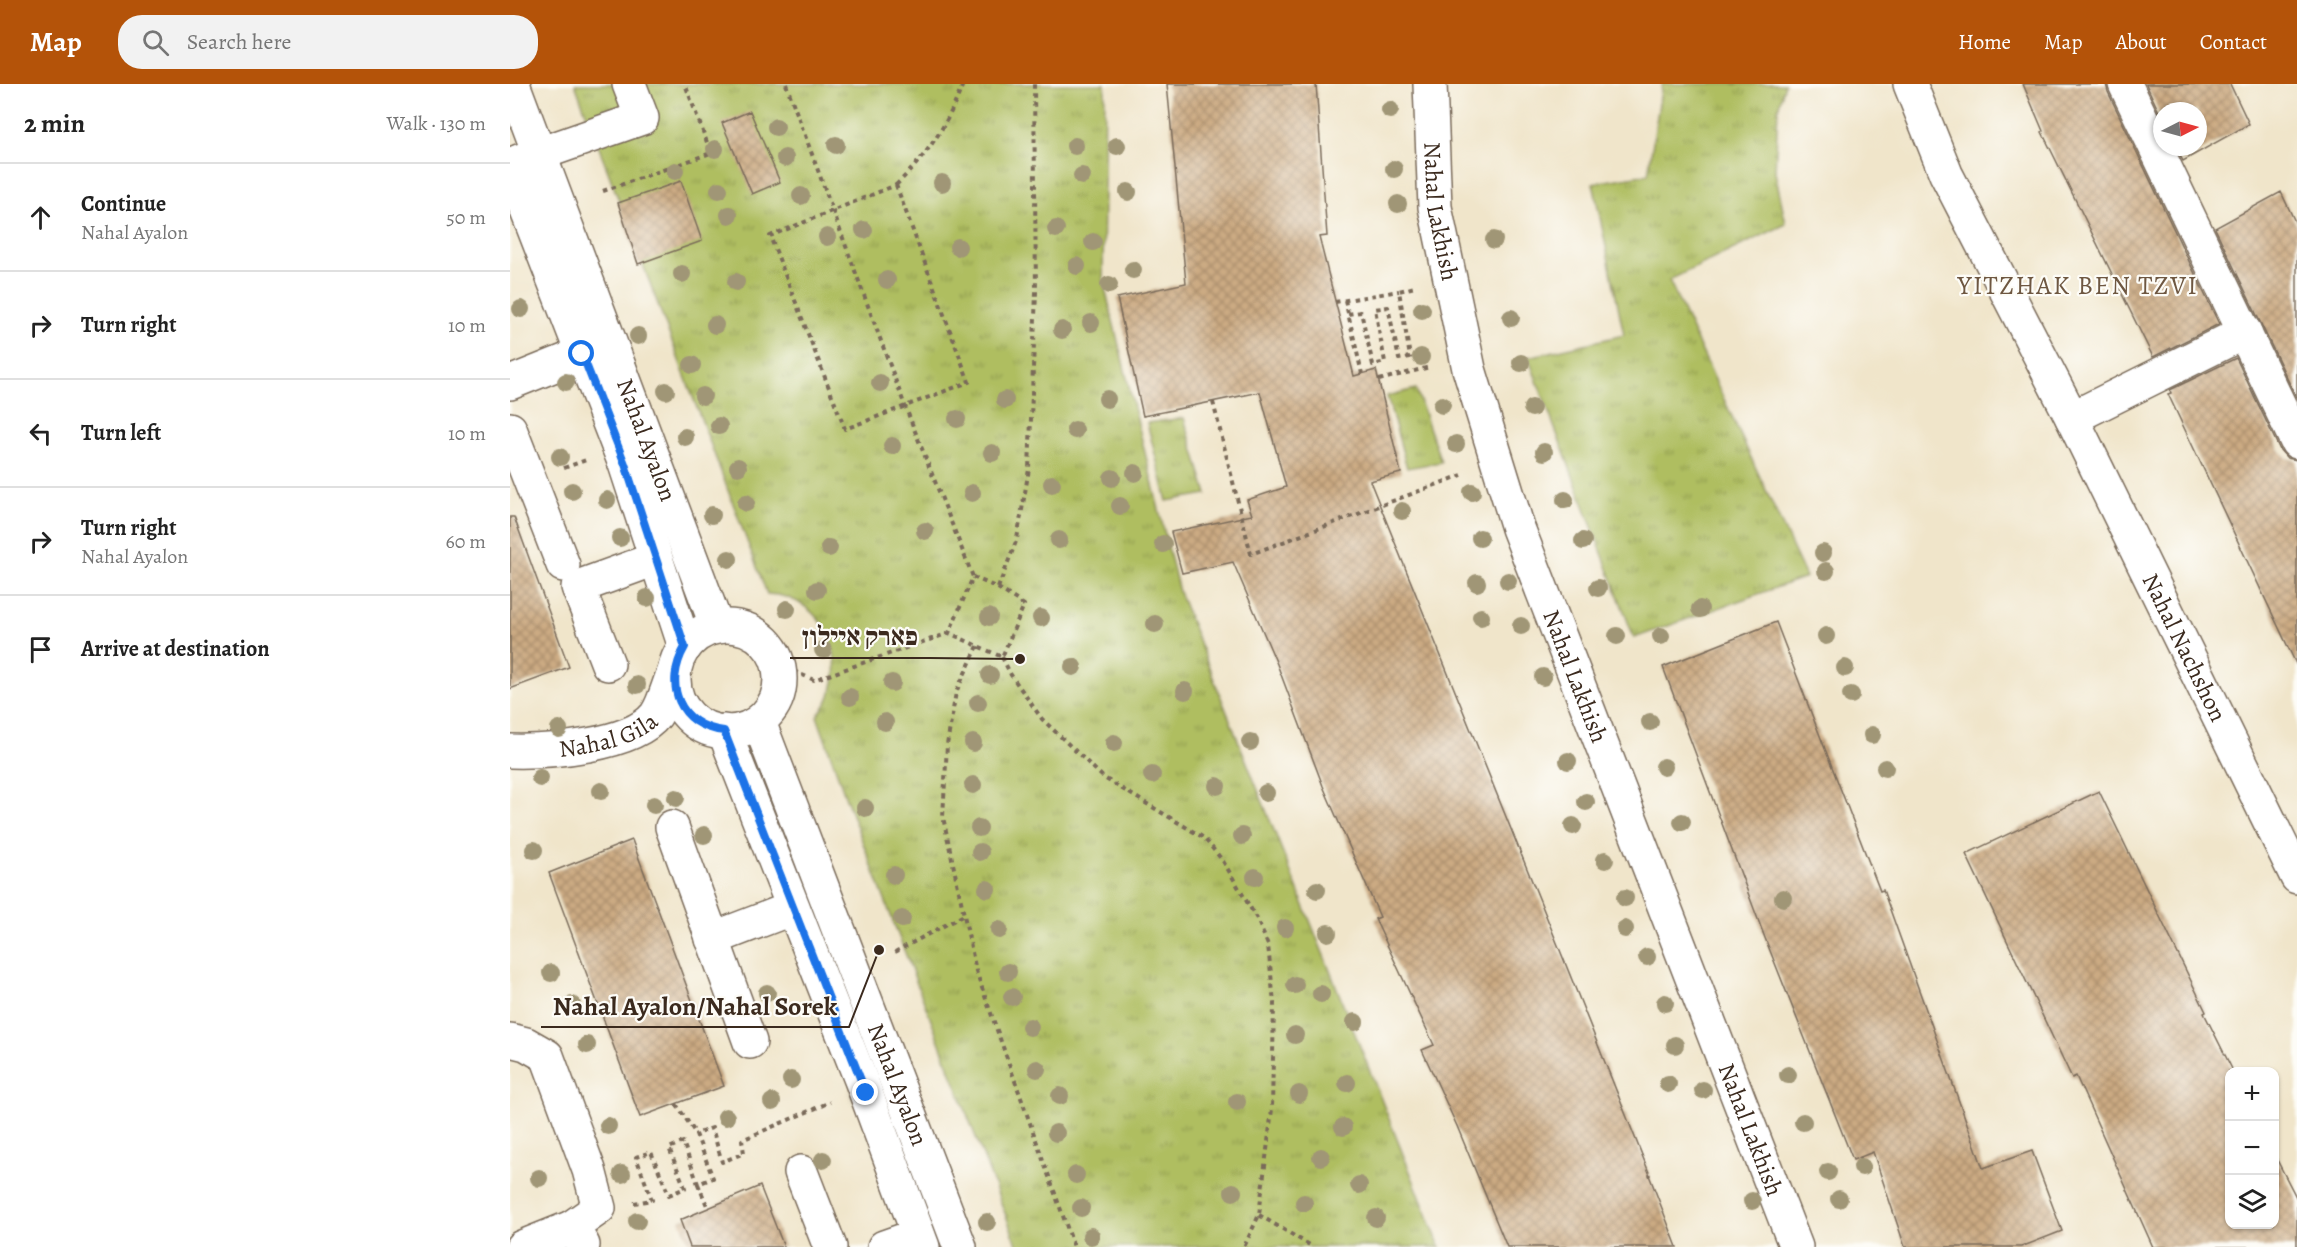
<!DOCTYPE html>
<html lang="en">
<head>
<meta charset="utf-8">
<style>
  body { margin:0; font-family:Alegreya,"Frank Ruhl Libre",serif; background:#f2f2f2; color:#222 }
  .controls { position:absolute; right:18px; bottom:18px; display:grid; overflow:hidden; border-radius:12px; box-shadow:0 2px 4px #0004 }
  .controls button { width:54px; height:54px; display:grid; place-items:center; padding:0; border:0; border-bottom:2px solid #e0e0e0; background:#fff; color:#222; font:30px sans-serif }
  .compass { position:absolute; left:1643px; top:18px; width:54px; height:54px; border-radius:50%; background:#fff; box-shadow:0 2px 4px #0004; rotate:84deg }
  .stop { position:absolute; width:18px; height:18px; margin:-14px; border:4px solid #1a73e8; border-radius:50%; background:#fff }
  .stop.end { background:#1a73e8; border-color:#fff; box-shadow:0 2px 6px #0008 }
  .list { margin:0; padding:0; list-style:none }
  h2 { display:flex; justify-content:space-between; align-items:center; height:78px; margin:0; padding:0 24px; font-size:26px }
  h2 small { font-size:20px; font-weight:400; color:#767676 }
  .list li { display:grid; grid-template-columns:39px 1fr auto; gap:18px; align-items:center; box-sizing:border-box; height:108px; padding:0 24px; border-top:2px solid #e0e0e0 }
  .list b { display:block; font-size:22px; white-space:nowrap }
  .list p { margin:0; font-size:20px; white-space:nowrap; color:#767676 }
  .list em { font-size:20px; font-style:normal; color:#767676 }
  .icon { flex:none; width:33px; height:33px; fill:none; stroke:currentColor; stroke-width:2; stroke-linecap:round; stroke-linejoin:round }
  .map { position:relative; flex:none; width:1787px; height:1163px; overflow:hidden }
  header { display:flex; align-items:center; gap:36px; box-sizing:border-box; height:84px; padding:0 30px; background:#b45309; color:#fff }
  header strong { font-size:28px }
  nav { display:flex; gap:33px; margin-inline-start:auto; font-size:21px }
  .search { width:420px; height:54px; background:#f2f2f2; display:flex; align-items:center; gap:15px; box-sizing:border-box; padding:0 21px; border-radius:24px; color:#767676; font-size:22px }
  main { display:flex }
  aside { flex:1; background:#fff }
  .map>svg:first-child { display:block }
  .grass { fill:url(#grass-tufts); stroke:#75743f; stroke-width:1.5 }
  .building { fill:url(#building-cross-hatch) }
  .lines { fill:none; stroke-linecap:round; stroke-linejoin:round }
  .minor-casing { stroke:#7a6b5a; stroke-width:36 }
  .path { stroke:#7a6b5a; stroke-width:4; stroke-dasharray:4.5 4.5; stroke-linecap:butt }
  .minor { stroke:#fff; stroke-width:33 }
  .tree { fill:#a09676 }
  .route { stroke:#1a73e8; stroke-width:8 }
  .labels { text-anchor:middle; stroke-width:4.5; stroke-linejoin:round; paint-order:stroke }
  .street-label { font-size:24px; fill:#3b2a1e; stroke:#fdfcf7 }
  .neighbourhood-label { font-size:26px; letter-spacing:1.5px; fill:#6e5741; stroke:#fdfcf7 }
  .leader { fill:none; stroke:#3b2a1e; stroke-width:2 }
  .callout-dot { fill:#3b2a1e; stroke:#fdfcf7; stroke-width:2 }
  .callout-label { font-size:26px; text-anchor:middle; font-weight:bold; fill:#3b2a1e; stroke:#fdfcf7; stroke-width:4.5; stroke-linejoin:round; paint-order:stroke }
</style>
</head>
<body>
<header>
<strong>Map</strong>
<div class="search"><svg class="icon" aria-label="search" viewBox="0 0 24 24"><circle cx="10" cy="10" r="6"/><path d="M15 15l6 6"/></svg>Search here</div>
<nav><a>Home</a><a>Map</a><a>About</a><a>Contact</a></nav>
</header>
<main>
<aside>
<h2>2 min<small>Walk · 130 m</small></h2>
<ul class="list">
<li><svg class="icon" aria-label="ahead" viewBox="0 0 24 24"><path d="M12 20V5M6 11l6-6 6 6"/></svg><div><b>Continue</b><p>Nahal Ayalon</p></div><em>50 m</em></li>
<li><svg class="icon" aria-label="right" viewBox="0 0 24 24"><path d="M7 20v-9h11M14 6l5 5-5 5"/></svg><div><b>Turn right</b></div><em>10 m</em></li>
<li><svg class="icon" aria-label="left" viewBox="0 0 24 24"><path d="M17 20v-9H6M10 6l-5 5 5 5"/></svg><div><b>Turn left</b></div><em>10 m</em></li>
<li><svg class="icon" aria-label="right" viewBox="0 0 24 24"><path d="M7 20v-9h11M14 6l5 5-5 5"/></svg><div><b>Turn right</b><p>Nahal Ayalon</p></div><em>60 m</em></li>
<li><svg class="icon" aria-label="arrive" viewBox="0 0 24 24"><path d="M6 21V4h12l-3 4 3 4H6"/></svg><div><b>Arrive at destination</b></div></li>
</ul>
</aside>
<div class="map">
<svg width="1787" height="1163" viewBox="0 0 1787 1163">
  <defs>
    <pattern id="grass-tufts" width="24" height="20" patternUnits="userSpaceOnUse" patternTransform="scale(1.5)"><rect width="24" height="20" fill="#afbe60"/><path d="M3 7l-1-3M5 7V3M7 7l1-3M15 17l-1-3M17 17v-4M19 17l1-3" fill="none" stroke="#909b4f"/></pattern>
    <pattern id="building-cross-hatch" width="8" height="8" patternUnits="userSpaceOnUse" patternTransform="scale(1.5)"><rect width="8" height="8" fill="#ccab83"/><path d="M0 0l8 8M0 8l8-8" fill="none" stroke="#a78b6b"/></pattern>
  </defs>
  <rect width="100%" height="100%" fill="#fdfcf7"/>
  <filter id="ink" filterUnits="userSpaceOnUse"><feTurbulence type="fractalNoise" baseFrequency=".0167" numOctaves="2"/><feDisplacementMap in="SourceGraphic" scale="12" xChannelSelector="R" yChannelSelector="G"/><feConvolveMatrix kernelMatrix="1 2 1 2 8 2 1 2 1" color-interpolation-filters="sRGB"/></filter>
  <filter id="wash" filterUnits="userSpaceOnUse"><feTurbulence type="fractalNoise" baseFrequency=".008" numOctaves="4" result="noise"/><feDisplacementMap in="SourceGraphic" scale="24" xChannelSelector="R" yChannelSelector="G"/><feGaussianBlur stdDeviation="1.35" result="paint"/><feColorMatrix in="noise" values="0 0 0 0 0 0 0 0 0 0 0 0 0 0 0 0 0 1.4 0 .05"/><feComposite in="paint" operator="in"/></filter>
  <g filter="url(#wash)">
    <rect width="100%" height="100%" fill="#f0e5ca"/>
    <path class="grass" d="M65 0H595L593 196 669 508 930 1163H508L338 720 307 632C347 589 318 511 257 510Z
      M1152 0H1275L1268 25 1265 88 1276 140 1159 196 1296 493 1124 554 1018 273 1114 251 1083 99 1138 90Z
      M906 305 931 378 897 384 877 312Z
      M674 334 697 410 657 417 637 339Z"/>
    <g id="blocks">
      <path class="building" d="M657 0H806L817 152 809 153 844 292 866 286 891 389 860 397 1058 886 1140 1091H1139L1167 1163H997L947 1042 912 966 924 961 865 835 870 833 813 702 767 580 723 478 672 489 661 448 742 431 737 416 776 403 750 308 633 332 607 214 676 199Z
        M1513 0H1596L1598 8 1709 240 1643 273 1532 48 1533 47Z
        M1636 0H1720L1739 40 1673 77 1666 63H1688V27H1652V34Z
        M240 27 270 98 242 110 212 39Z
        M171 97 192 157 128 180 108 119Z
        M1771 108 1787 142V315L1705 144Z
        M1726 274 1770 366 1777 374 1787 376V582L1658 310 1661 309 1660 306Z
        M0 433H4L59 583 0 605Z
        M1266 538 1370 807 1373 806 1473 1084 1522 1067 1552 1147 1511 1163H1395L1363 1068 1343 1076 1255 854 1153 583Z
        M1589 707 1696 928 1694 929 1723 987H1719V1140H1764V1070L1787 1115V1163H1643L1566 992 1562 994 1456 770Z
        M122 756 214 1002 130 1033 39 789Z
        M250 1102 274 1163H180L170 1136Z"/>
    </g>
  </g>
  <g filter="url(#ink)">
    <use href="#blocks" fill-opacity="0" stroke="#7a6b5a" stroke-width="1.5"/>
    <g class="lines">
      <defs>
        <g id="minor">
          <path id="s1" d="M3 0 207 543"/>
          <path id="s2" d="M920 0 925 123 959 285 1008 444 1286 1163"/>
          <path id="s3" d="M1400 0 1436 90 1562 334 1787 793"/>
          <path d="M1615 0 1787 358"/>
          <path d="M9 77 132 34 119 0"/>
          <path d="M0 83 115 380 175 563"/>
          <path d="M0 299 72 270"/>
          <path d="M1562 334 1735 248"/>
          <path d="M0 345 53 481"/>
          <circle cx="217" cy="595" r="53"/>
          <path d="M98 580 68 503 145 475"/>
          <path id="s4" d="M249 638 450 1163"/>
          <path d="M214 647 351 996 413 1163"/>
          <path id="s5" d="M0 667C37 668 122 662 146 631 154 620 158 601 164 588"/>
          <path d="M162 743 240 958"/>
          <path d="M202 855 283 824"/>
          <path d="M0 956 16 960 37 972 79 1086 89 1124 62 1143"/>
          <path d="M291 1088 320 1163"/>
          <path d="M12 1163 62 1143 73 1161"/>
          <path d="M374 1163 408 1151"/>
        </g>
      </defs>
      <use href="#minor" class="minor-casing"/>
      <path class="path" d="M276 0 395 322 463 493
        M386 101 459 298 335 345 260 152Z
        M386 101C418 70 437 42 453 0
        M93 107 201 69 175 0
        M835 216 852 290
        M825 218 889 207
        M838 230 851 228 863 281 875 278 865 225 878 223 889 275 900 273 889 207 905 203
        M869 296 920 283
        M703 318 741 470 952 391
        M54 384 76 376
        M463 493 488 504 514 521 492 573 439 549Z
        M488 504 507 455 519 385 526 208 524 0
        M468 562 446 608 437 661 433 733 466 887 564 1163
        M492 573 501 591 532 635 594 694 694 754 713 777 747 835 758 861 764 919 762 1025 749 1131 734 1163
        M267 580 304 596 439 549
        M385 868 454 831
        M166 1020 186 1050
        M188 1100 198 1124
        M124 1119 142 1116 126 1073 141 1068 159 1111 175 1104 159 1064 173 1058 188 1100 203 1094 186 1050 202 1044 212 1078 234 1069 232 1056 320 1018
        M749 1131 803 1163"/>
      <use href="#minor" class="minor"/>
    </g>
    <g class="tree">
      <circle cx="880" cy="26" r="9"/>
      <circle cx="266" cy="43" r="9"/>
      <circle cx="326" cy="61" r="9"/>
      <circle cx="565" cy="62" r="9"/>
      <circle cx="607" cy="62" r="9"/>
      <circle cx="205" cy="65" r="9"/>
      <circle cx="275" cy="74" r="9"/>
      <circle cx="884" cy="85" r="9"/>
      <circle cx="165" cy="87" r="9"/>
      <circle cx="572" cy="92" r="9"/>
      <circle cx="432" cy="99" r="9"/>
      <circle cx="209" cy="106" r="9"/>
      <circle cx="618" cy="108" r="9"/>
      <circle cx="291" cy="112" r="9"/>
      <circle cx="888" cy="120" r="9"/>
      <circle cx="219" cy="131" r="9"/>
      <circle cx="546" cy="145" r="9"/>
      <circle cx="354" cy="146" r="9"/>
      <circle cx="317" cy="153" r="9"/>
      <circle cx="984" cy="156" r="9"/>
      <circle cx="583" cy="158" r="9"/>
      <circle cx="448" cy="163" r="9"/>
      <circle cx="567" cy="182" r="9"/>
      <circle cx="623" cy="186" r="9"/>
      <circle cx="172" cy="190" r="9"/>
      <circle cx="377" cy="196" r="9"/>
      <circle cx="226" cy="198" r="9"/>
      <circle cx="599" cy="201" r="9"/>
      <circle cx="11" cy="225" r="9"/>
      <circle cx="912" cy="226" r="9"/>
      <circle cx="1001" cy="234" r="9"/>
      <circle cx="581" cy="239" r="9"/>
      <circle cx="205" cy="241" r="9"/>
      <circle cx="552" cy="246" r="9"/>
      <circle cx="128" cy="252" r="9"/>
      <circle cx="911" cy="273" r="9"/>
      <circle cx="1011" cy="279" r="9"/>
      <circle cx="182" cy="281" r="9"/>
      <circle cx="56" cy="298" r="9"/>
      <circle cx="370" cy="299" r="9"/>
      <circle cx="156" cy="307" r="9"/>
      <circle cx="193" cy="312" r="9"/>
      <circle cx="597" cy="315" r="9"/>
      <circle cx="495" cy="316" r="9"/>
      <circle cx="932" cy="321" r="9"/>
      <circle cx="1022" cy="324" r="9"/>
      <circle cx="447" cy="335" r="9"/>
      <circle cx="209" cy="342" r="9"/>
      <circle cx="565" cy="346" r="9"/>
      <circle cx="175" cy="353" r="9"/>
      <circle cx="946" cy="360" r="9"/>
      <circle cx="382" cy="362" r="9"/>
      <circle cx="1034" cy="368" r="9"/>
      <circle cx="482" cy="369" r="9"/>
      <circle cx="50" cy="373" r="9"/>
      <circle cx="228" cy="383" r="9"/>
      <circle cx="625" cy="389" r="9"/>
      <circle cx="602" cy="394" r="9"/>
      <circle cx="542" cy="400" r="9"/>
      <circle cx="62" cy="407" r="9"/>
      <circle cx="962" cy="408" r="9"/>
      <circle cx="462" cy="409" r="9"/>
      <circle cx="97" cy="416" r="9"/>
      <circle cx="1055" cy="416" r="9"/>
      <circle cx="236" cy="419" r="9"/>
      <circle cx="610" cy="422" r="9"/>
      <circle cx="892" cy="427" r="9"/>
      <circle cx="202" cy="431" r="9"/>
      <circle cx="415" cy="447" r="9"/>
      <circle cx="110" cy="454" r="9"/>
      <circle cx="970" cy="454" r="9"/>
      <circle cx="549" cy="456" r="9"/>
      <circle cx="1073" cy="457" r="9"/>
      <circle cx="653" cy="460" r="9"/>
      <circle cx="319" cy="464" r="9"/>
      <circle cx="1313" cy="469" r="9"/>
      <circle cx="219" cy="475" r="9"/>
      <circle cx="1316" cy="487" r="9"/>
      <circle cx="998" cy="497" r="9"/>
      <circle cx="967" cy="499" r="9"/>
      <circle cx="1088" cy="504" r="9"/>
      <circle cx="307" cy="506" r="9"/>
      <circle cx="137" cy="514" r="9"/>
      <circle cx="277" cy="525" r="9"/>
      <circle cx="1190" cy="525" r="9"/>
      <circle cx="479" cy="533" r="9"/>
      <circle cx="971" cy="533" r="9"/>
      <circle cx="531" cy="534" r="9"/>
      <circle cx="645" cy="540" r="9"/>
      <circle cx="1011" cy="542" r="9"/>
      <circle cx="1107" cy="552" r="9"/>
      <circle cx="1151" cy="552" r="9"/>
      <circle cx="1316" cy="552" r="9"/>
      <circle cx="313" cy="566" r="9"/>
      <circle cx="563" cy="583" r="9"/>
      <circle cx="1335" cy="584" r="9"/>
      <circle cx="480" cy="591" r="9"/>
      <circle cx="1033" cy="593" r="9"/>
      <circle cx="382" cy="599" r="9"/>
      <circle cx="127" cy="601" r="9"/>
      <circle cx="675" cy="607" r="9"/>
      <circle cx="1341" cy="611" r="9"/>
      <circle cx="340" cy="613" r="9"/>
      <circle cx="468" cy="619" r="9"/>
      <circle cx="375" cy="638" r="9"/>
      <circle cx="1140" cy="638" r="9"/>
      <circle cx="49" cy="645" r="9"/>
      <circle cx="1362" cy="651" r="9"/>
      <circle cx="740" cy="658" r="9"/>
      <circle cx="463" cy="659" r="9"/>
      <circle cx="604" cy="659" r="9"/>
      <circle cx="1058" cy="677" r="9"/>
      <circle cx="1154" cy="683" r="9"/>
      <circle cx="1375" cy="684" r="9"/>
      <circle cx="642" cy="691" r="9"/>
      <circle cx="30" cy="694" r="9"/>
      <circle cx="463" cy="701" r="9"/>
      <circle cx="707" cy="702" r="9"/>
      <circle cx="91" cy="707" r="9"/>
      <circle cx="756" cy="709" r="9"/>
      <circle cx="166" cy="714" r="9"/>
      <circle cx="1076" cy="718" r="9"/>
      <circle cx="144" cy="721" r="9"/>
      <circle cx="355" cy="724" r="9"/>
      <circle cx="1172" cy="738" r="9"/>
      <circle cx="1063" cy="742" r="9"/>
      <circle cx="469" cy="744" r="9"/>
      <circle cx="194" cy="751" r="9"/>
      <circle cx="732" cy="752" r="9"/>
      <circle cx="24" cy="766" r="9"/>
      <circle cx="470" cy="768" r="9"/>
      <circle cx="1095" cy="776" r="9"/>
      <circle cx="384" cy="791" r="9"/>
      <circle cx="745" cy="793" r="9"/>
      <circle cx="477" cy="805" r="9"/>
      <circle cx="807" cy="806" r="9"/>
      <circle cx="1115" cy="814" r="9"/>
      <circle cx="1273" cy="814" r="9"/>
      <circle cx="392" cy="835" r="9"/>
      <circle cx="775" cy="844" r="9"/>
      <circle cx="1115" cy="845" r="9"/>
      <circle cx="489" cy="846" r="9"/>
      <circle cx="818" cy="849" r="9"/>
      <circle cx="1137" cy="873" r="9"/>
      <circle cx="498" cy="888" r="9"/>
      <circle cx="41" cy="889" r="9"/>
      <circle cx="785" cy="901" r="9"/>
      <circle cx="257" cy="909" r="9"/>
      <circle cx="811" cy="910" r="9"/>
      <circle cx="502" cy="913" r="9"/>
      <circle cx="1155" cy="919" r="9"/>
      <circle cx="62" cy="921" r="9"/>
      <circle cx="845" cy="938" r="9"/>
      <circle cx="520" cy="943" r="9"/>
      <circle cx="785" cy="951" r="9"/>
      <circle cx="77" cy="961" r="9"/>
      <circle cx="1165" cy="961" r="9"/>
      <circle cx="527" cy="985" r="9"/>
      <circle cx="1278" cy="991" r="9"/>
      <circle cx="281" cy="996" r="9"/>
      <circle cx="837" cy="999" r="9"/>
      <circle cx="1158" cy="1000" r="9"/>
      <circle cx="1193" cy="1006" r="9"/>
      <circle cx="789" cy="1010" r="9"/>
      <circle cx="550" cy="1012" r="9"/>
      <circle cx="262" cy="1018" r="9"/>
      <circle cx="727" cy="1018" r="9"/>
      <circle cx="216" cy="1033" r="9"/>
      <circle cx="1293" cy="1038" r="9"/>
      <circle cx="98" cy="1042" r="9"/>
      <circle cx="833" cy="1043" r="9"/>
      <circle cx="546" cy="1049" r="9"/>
      <circle cx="811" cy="1073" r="9"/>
      <circle cx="313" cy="1076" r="9"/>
      <circle cx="1352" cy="1083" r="9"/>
      <circle cx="1318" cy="1088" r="9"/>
      <circle cx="112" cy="1090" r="9"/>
      <circle cx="566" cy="1091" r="9"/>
      <circle cx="29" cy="1094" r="9"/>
      <circle cx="849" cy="1101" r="9"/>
      <circle cx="723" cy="1108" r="9"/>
      <circle cx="1329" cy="1115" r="9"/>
      <circle cx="1242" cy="1117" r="9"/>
      <circle cx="794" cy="1119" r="9"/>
      <circle cx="571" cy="1124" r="9"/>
      <circle cx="866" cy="1134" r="9"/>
      <circle cx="127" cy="1137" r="9"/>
      <circle cx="477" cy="1138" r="9"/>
      <circle cx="581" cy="1152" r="9"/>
    </g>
  </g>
  <g class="lines" filter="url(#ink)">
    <path class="route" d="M72 270 115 380 175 563C153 601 169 642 214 647L356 1009"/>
  </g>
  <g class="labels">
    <g class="street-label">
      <text dy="8" stroke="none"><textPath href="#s2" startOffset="128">Nahal Lakhish</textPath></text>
      <text dy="8" stroke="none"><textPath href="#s1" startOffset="380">Nahal Ayalon</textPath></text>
      <text dy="8" stroke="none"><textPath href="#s3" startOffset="627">Nahal Nachshon</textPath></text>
      <text dy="8" stroke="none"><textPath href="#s2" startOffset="614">Nahal Lakhish</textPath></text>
      <text dy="8" stroke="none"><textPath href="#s5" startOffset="100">Nahal Gila</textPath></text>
      <text dy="8" stroke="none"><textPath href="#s4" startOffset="388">Nahal Ayalon</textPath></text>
      <text dy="8" stroke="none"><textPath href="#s2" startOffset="1100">Nahal Lakhish</textPath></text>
    </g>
    <g class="neighbourhood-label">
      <text x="1568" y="210">YITZHAK BEN TZVI</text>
    </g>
  </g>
  <path class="leader" d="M510 575L420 574H280M369 866L339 943H31"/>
  <g class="callout-dot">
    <circle cx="510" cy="575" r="6"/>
    <circle cx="369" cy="866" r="6"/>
  </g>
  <g class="callout-label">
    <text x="350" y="561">פארק איילון</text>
    <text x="185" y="931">Nahal Ayalon/Nahal Sorek</text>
  </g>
</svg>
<div class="controls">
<button>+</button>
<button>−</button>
<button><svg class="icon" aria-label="layers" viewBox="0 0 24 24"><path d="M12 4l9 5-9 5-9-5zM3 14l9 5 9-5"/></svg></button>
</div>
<svg class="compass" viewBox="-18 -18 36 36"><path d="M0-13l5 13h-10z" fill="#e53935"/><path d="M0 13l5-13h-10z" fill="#767676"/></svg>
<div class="stop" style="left:72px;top:270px"></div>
<div class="stop end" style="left:356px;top:1009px"></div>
</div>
</main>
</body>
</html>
